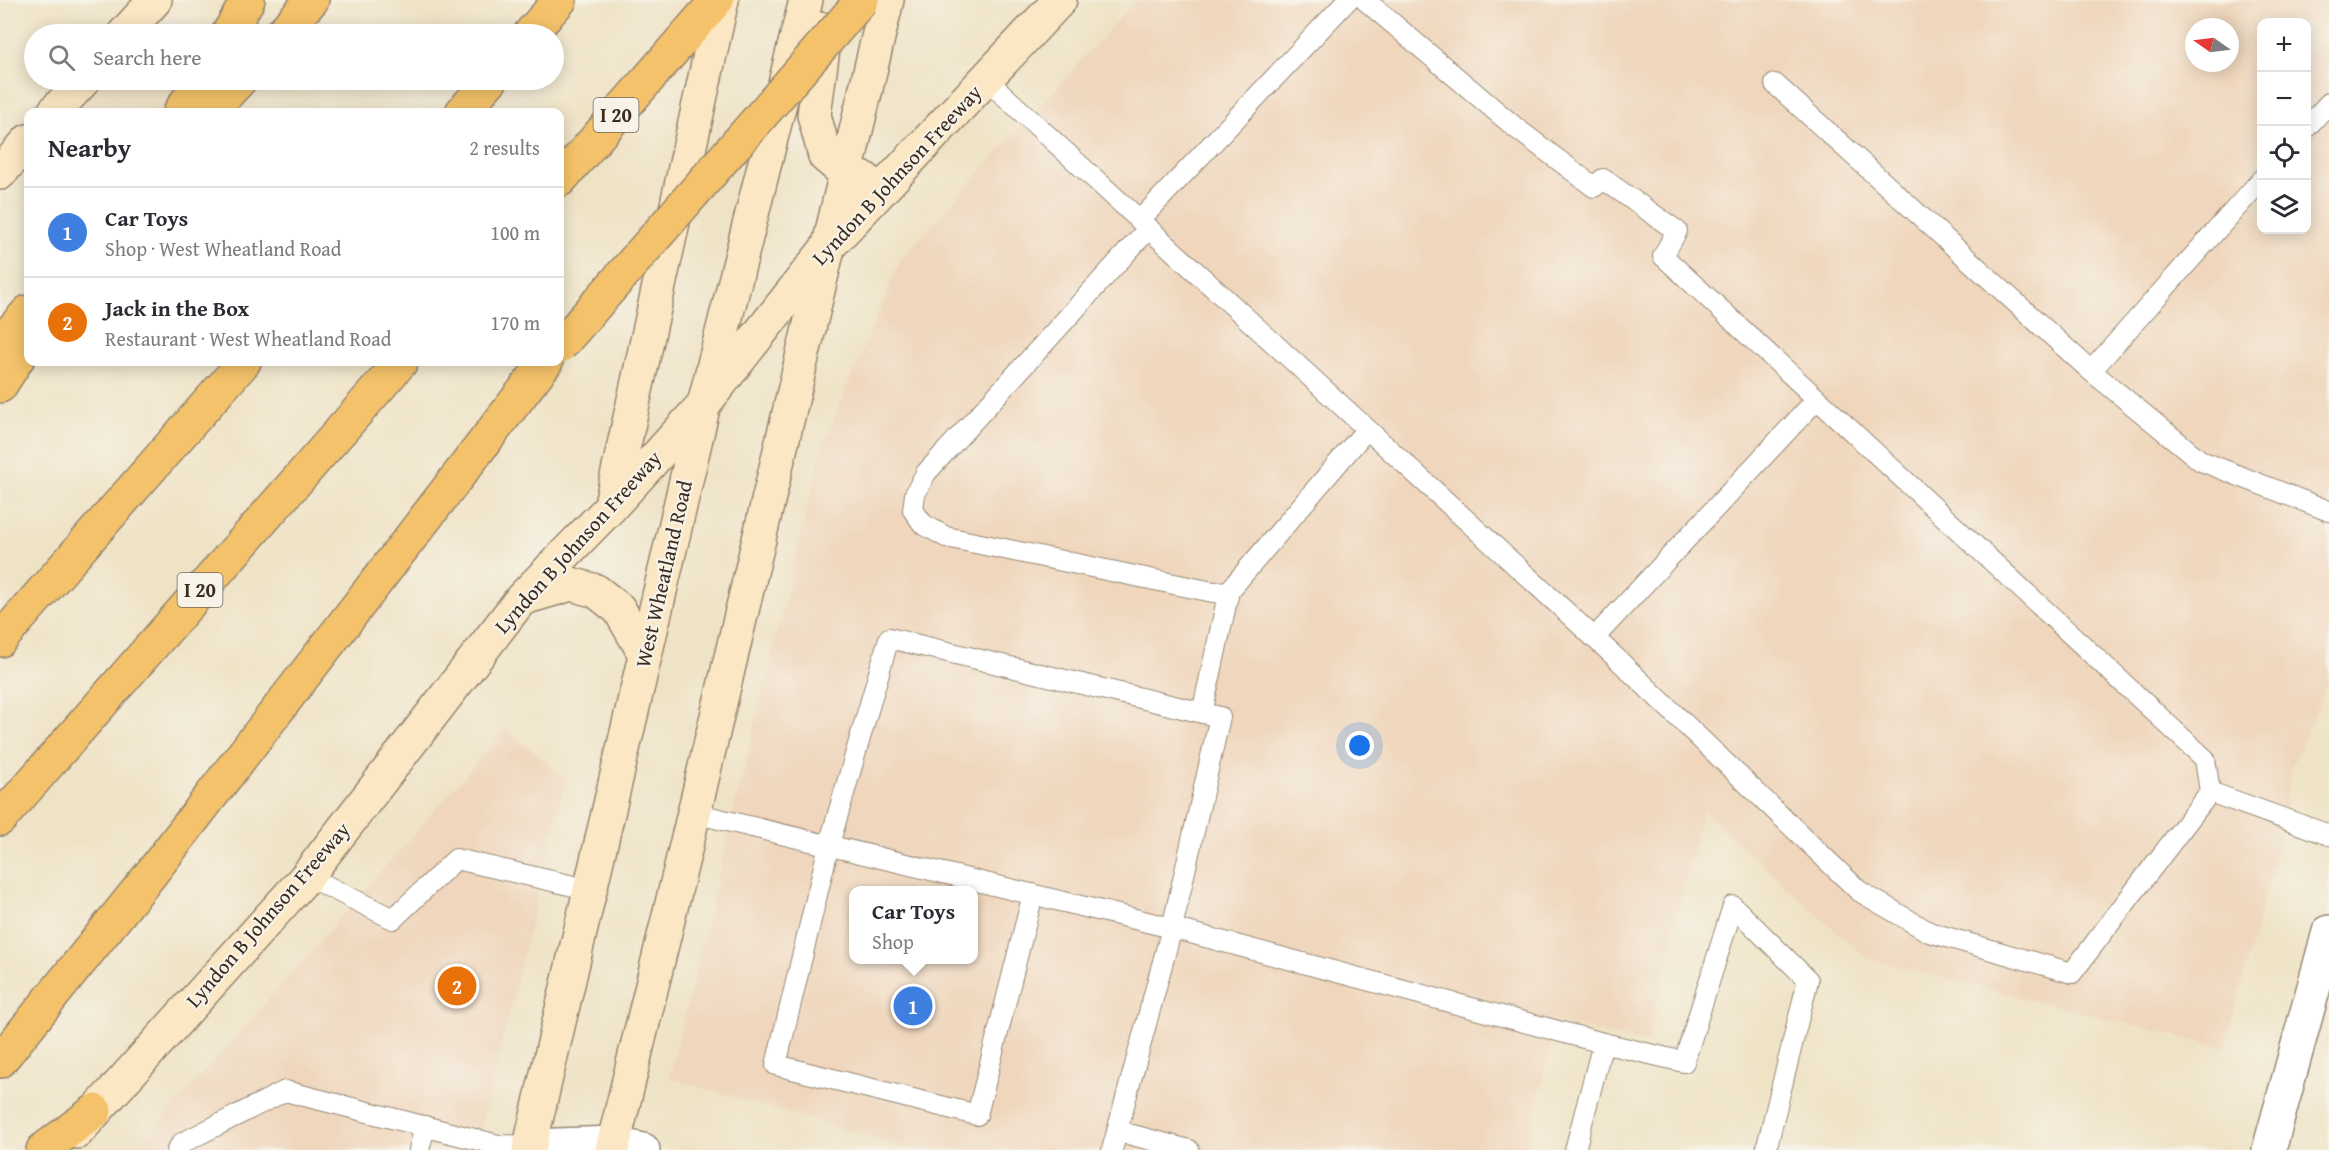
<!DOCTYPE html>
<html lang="en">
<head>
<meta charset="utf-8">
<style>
  body { margin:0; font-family:"Gentium Book Plus",serif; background:#f2f2f3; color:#2b2b33 }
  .controls { position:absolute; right:18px; top:18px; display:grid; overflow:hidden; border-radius:12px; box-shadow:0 3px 15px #0003 }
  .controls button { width:54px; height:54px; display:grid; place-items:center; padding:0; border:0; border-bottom:2px solid #e1e1e2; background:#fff; color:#2b2b33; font:30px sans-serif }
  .compass { position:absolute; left:2185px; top:18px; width:54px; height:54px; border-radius:50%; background:#fff; box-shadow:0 3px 15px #0003; rotate:284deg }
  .you { position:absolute; left:1360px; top:746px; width:21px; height:21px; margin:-15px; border:4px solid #fff; border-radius:50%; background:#1a73e8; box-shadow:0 0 0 9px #1a73e833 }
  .badge { display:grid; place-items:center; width:39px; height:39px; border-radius:50%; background:#b45309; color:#fff; font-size:20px; font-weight:700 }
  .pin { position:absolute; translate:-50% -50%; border:3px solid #fff; box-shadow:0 2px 6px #0006 }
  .popup { position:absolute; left:849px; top:886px; width:129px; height:78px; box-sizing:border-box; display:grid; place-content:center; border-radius:12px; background:#fff; filter:drop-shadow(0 2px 4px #0005); font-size:20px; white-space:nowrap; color:#7c7c81 }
  .popup b { font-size:22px; color:#2b2b33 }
  .popup::after { content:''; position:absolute; left:50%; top:100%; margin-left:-12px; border:12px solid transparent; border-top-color:#fff }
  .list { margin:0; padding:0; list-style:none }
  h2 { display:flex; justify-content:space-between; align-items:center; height:78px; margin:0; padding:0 24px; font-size:26px }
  h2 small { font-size:20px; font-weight:400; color:#7c7c81 }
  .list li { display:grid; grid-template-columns:39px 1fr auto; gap:18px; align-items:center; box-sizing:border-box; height:90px; padding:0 24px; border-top:2px solid #e1e1e2 }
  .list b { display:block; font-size:22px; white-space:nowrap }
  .list p { margin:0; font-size:20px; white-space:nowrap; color:#7c7c81 }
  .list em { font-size:20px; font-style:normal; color:#7c7c81 }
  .icon { flex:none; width:33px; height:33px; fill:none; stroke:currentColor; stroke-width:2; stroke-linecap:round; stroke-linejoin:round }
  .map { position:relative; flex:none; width:2329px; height:1150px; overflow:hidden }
  .search { position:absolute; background:#fff; box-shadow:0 3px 15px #0003; left:24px; top:24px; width:540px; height:66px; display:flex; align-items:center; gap:15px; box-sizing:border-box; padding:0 21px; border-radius:33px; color:#7c7c81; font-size:22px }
  .panel { position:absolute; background:#fff; box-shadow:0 3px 15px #0003; left:24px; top:108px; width:540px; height:258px; border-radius:12px }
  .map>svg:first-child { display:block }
  .built { fill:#efd6bc; fill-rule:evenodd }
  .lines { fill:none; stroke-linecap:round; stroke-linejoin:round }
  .service-casing { stroke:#958672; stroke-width:22 }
  .minor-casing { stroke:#958672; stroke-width:36 }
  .tertiary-casing { stroke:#958672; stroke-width:36 }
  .secondary-casing { stroke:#958672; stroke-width:36 }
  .motorway-casing { stroke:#958672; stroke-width:36 }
  .service { stroke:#fff; stroke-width:20 }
  .minor { stroke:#fff; stroke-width:33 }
  .tertiary { stroke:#fff; stroke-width:33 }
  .secondary { stroke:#fbe7c3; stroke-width:33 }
  .motorway { stroke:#f4c26a; stroke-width:33 }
  .motorway-bridge-casing { stroke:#958672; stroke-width:36; stroke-linecap:butt }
  .motorway-bridge { stroke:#f4c26a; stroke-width:33 }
  .labels { text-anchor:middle; stroke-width:4.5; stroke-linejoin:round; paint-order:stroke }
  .shield { fill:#f7f3e8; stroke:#73665b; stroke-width:1.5 }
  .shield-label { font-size:20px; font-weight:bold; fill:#3b2a1e }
  .street-label { font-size:21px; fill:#3b2a1e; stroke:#f7f3e8 }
</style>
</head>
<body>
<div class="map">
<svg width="2329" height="1150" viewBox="0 0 2329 1150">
  <rect width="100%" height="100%" fill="#f7f3e8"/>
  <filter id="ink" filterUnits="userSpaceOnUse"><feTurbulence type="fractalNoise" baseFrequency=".0167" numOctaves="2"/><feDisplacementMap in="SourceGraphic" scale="12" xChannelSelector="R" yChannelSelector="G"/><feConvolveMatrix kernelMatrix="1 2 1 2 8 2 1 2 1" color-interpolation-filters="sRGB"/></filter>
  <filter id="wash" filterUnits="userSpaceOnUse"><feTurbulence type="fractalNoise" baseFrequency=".008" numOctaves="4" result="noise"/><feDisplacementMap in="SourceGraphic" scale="24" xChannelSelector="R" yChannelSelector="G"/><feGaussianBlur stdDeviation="1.35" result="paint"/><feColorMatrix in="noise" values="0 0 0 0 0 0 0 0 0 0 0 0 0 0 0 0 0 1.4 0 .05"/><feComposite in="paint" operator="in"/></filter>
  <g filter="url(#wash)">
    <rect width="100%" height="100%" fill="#efe3c6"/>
    <path class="built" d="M1136 0H2329V681L2292 765 2281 832 2225 1048 1867 959 1702 810 1647 1044 1557 1022 1526 1150H912L669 1078 822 447 901 259ZM2262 22H2306V230H2262ZM2194 27H2230V63H2194ZM853 890H973V960H853Z
      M506 729 566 778 476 1150H136Z"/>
  </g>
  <g filter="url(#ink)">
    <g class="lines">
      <defs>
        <path id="service" d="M986 79 1612 654 1859 891 1929 932 2072 973 2210 792 2205 759 1663 256 1677 231 1603 179 1594 187 1516 128 1365 0
          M1775 84 2091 371 2201 461 2329 511
          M2306 128 2329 103
          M1140 220 1348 0
          M1149 228 926 473 915 494 913 510 923 524 946 537 1213 592 1229 591 1367 429
          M2091 371 2262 179
          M1594 638 1817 399
          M1202 713 1229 591
          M2210 792 2329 835
          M694 813 1172 928 1112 1150
          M307 876 393 919 456 859 591 890
          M1033 894 977 1115 776 1065 829 845 889 638 1220 717 1172 928 1603 1043 1575 1150
          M1603 1043 1684 1062 1733 906 1808 980 1766 1150
          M1117 1131 1189 1150
          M177 1150 182 1143 285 1091 498 1145 530 1146
          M419 1150 425 1126"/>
        <path id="minor" d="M2269 1150 2329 932"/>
        <path id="tertiary" d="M530 1146 613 1143 643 1150"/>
        <path id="secondary" d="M823 29 825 34 814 115 825 156 845 173 865 179
          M124 34 155 0
          M54 112 84 80
          M0 173 28 141
          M611 504 722 0
          M524 598 571 584 596 591 619 609 645 654
          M77 1132 307 876 522 598 610 508 704 404 827 248 1060 0
          M529 1150 704 404 806 0
          M612 1150 694 813 887 0"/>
        <path id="motorway" d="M228 34 248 0
          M281 34 312 0
          M530 34 560 0
          M180 112 201 80
          M210 112 240 80
          M462 112 491 80
          M560 180 717 0
          M0 343 28 312
          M0 386 28 342
          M0 640 244 362
          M0 819 401 362
          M0 1061 150 875 546 362
          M43 1150 95 1111"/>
      </defs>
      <use href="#service" class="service-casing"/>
      <use href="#minor" class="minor-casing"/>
      <use href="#tertiary" class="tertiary-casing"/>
      <use href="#secondary" class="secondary-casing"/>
      <use href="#motorway" class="motorway-casing"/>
      <use href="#service" class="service"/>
      <use href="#minor" class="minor"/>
      <use href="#tertiary" class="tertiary"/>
      <use href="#secondary" class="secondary"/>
      <use href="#motorway" class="motorway"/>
      <defs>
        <path id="motorway-bridge" d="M560 346 862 0"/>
      </defs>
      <use href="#motorway-bridge" class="motorway-bridge-casing"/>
      <use href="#motorway-bridge" class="motorway-bridge"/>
    </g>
  </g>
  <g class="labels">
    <g class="shield">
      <rect x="593.5" y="98" width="45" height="34" rx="4.5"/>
      <rect x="177.5" y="573" width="45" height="34" rx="4.5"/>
    </g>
    <g class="shield-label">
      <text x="616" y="122">I 20</text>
      <text x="200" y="597">I 20</text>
    </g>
    <g class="street-label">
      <text transform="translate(897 175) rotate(-47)" y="7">Lyndon B Johnson Freeway</text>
      <text transform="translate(578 542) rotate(-48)" y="7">Lyndon B Johnson Freeway</text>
      <text transform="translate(664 574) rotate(-77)" y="7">West Wheatland Road</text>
      <text transform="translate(268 915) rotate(-49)" y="7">Lyndon B Johnson Freeway</text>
    </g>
  </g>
</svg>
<div class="controls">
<button>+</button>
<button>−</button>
<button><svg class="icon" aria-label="locate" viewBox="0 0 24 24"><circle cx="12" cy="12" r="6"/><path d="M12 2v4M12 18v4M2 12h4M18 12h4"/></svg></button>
<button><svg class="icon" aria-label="layers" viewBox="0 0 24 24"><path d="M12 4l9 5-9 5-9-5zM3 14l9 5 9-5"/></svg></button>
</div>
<svg class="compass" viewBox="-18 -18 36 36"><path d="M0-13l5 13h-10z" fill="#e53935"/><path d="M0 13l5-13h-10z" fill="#7c7c81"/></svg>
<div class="you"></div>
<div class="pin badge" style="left:913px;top:1006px;background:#3f7fe0">1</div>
<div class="popup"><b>Car Toys</b>Shop</div>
<div class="pin badge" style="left:457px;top:986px;background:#e8710a">2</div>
<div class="search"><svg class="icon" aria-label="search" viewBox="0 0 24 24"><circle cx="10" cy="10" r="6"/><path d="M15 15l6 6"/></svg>Search here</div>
<section class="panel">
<h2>Nearby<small>2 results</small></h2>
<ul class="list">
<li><span class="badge" style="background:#3f7fe0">1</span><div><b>Car Toys</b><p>Shop · West Wheatland Road</p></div><em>100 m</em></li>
<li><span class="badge" style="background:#e8710a">2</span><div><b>Jack in the Box</b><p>Restaurant · West Wheatland Road</p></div><em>170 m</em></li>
</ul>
</section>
</div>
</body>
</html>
